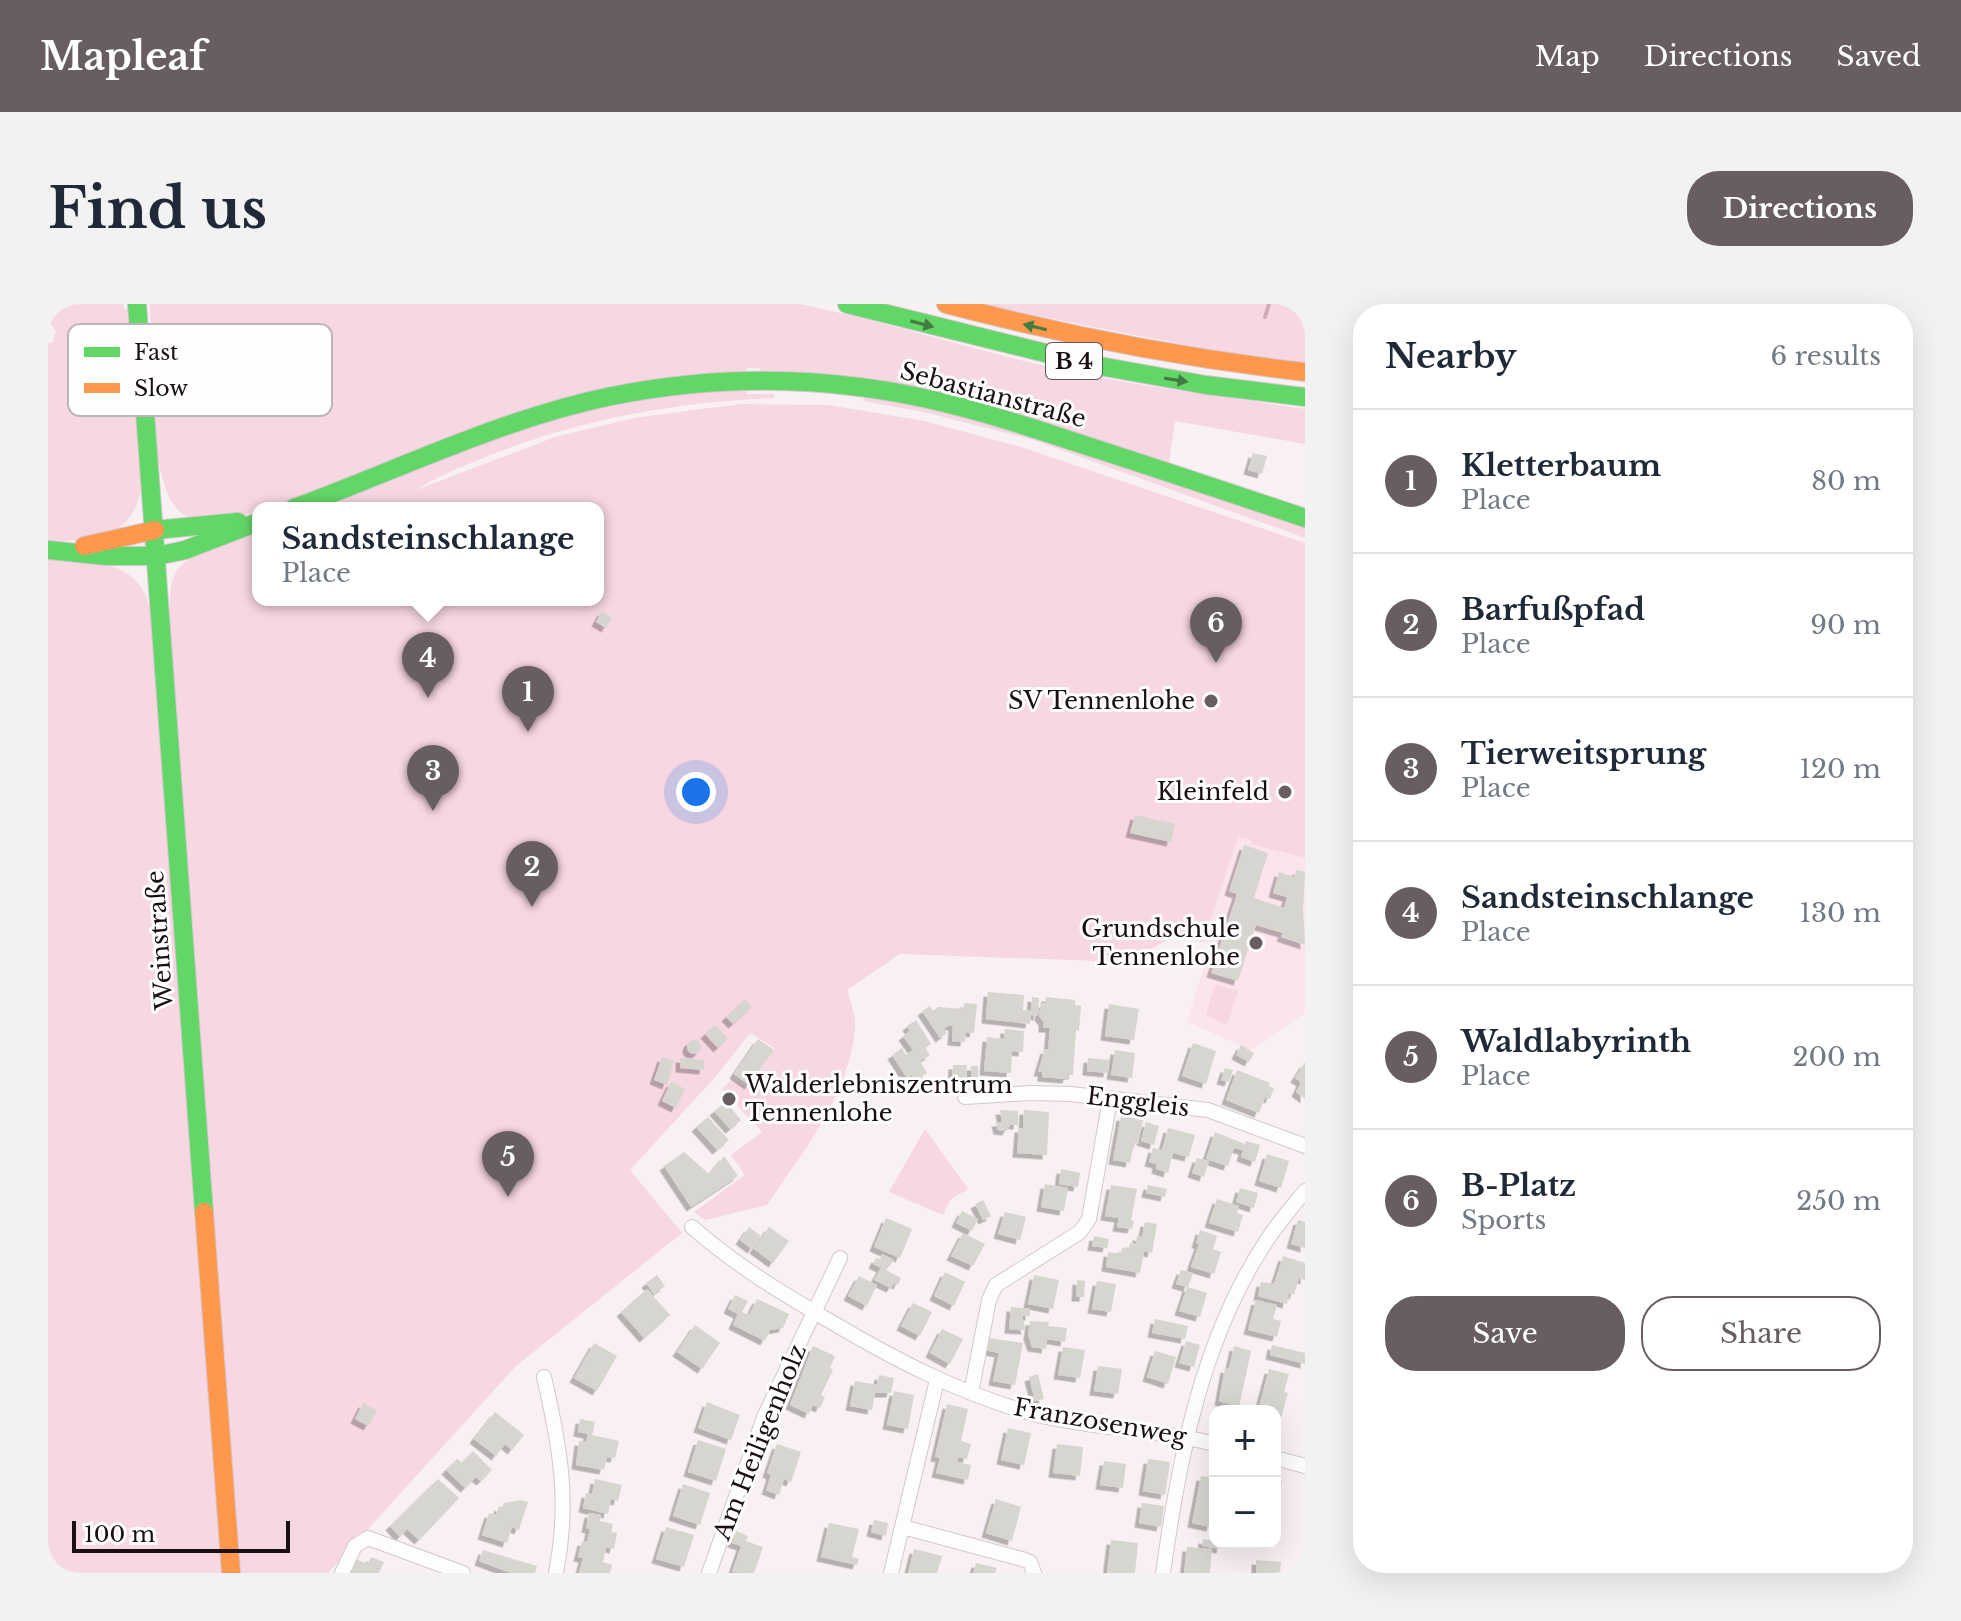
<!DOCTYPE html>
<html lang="en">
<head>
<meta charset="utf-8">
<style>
  body { margin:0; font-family:"Libre Baskerville",serif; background:#f2f2f3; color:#1f2937 }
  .controls { position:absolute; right:24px; bottom:24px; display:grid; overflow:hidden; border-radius:16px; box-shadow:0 8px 32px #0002 }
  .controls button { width:72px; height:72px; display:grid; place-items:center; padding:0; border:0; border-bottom:2px solid #e0e1e3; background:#fff; color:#1f2937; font:40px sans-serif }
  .scale { position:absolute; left:24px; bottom:20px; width:218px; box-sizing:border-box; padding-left:8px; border:4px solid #1b0f14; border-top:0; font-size:22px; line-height:28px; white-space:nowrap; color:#1b0f14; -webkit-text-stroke:6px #fefefe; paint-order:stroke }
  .you { position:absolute; left:648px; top:488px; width:28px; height:28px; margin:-20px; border:6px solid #fff; border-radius:50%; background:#1a73e8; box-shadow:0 0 0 12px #1a73e833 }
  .badge { display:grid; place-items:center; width:52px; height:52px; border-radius:50%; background:#685e62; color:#fff; font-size:26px; font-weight:700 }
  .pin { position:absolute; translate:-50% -66px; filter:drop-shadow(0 2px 4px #0008) }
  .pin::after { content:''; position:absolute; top:42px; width:28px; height:24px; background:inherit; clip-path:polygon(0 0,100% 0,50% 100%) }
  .popup { position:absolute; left:204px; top:198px; width:352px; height:104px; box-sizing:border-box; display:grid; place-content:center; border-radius:16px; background:#fff; filter:drop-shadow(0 2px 6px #0005); font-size:26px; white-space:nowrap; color:#747a83 }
  .popup b { font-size:30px; color:#1f2937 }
  .popup::after { content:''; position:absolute; left:50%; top:100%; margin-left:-16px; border:16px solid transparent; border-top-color:#fff }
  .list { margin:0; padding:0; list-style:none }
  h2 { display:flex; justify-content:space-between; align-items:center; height:104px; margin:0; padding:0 32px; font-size:34px }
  h2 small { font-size:26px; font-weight:400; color:#747a83 }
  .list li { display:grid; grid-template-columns:52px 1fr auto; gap:24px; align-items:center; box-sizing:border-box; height:144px; padding:0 32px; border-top:2px solid #e0e1e3 }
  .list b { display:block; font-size:30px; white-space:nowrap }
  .list p { margin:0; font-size:26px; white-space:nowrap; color:#747a83 }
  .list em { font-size:26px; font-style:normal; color:#747a83 }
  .actions { display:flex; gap:16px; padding:24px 32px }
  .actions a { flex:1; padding:18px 0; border:2px solid #685e62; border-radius:32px; text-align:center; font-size:28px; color:#685e62 }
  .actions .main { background:#685e62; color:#fff }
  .map { position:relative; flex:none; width:1257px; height:1269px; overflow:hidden; border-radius:32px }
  header { display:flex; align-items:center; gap:48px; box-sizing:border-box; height:112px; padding:0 40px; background:#685e62; color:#fff }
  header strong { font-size:38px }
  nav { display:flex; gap:44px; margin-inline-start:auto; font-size:28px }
  .intro { display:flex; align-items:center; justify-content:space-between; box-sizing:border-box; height:192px; padding:0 48px }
  h1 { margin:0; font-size:56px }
  .button { padding:20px 36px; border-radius:32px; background:#685e62; color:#fff; font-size:28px; font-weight:700 }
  main { display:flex; gap:48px; padding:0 48px }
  aside { flex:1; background:#fff; border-radius:32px; box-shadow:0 8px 32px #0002 }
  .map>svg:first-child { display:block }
  .built { fill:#fbe4ec }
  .green { fill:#f7d7e2 }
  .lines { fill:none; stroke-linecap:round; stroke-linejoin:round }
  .stream { stroke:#d0a9b7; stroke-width:4 }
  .building { fill:#d6d5d0; filter:url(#shadow) }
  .street-casing { stroke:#d2c8cb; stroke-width:16 }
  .fast-casing { stroke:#d2c8cb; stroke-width:20 }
  .slow-casing { stroke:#d2c8cb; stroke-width:20 }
  .street { stroke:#fefdfd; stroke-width:14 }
  .fast { stroke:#63d668; stroke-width:18 }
  .slow { stroke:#ff974d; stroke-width:18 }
  .oneway { fill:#437c42 }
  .poi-dot { fill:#685e62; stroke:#fefefe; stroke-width:3 }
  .labels { text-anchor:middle; stroke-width:6; stroke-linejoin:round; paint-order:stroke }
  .shield { fill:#fefefe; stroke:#5f575a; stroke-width:2 }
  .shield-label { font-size:22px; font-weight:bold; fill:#1b0f14 }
  .street-label { font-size:24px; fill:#1b0f14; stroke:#fefefe }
  .poi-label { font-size:24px; fill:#1b0f14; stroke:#fefefe; text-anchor:end }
  .key { fill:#fefefe; stroke:#bab6b8; stroke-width:2 }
  .key-label { font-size:22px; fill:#1b0f14 }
</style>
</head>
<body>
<header>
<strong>Mapleaf</strong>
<nav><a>Map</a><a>Directions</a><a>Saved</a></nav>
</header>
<div class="intro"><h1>Find us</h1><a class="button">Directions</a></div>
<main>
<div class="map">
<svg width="1257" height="1269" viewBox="0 0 1257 1269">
  <defs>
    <filter id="shadow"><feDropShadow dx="-4.5" dy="4.5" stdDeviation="0" flood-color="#0004"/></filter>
  </defs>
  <rect width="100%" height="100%" fill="#f8f0f2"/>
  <path class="built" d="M1190 532 1204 536 1203 540 1257 554V709L1203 746 1139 718 1163 641 1155 638Z"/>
  <path class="green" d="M0 0H75L76 5H81L93 186C82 237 43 235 0 238V39H4L8 27 0 17Z
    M102 0H752C845 19 935 50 1029 69 1104 84 1181 93 1257 105V140L1127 117 1121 158 1100 154 942 103 716 70 711 64H699L697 70 648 72 241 198 210 204V207C189 213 159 223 138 212 97 193 104 43 102 0Z
    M929 0H1257V60L1189 51Z
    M699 85V90H726V94C627 98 532 115 440 152 416 162 389 172 368 186L507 133 586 114 692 100 780 101 876 117 973 143 1257 239V554L1203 540V536L1190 533 1155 638 1127 632 1079 658 852 650 799 686C802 697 808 711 807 723 802 791 755 847 719 901L657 916 646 908 697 871 683 851 714 828 674 785 684 775 700 784 727 744 702 729 669 771 582 866 634 929 468 1062 280 1269H192L122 320C122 304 120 285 127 270 137 248 188 234 210 224V296H550V204H268L464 129 520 111 609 93Z
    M816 91 916 111 1257 222V234L986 136 880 109 815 97Z
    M0 254C44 260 89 253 102 304L176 1269H0Z
    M1167 680 1190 687 1181 717 1177 720 1158 711Z
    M877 825 920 885 903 895 895 911 841 888Z"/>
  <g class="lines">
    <path class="stream" d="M1217 13 1221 0"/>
  </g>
  <path class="building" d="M1205 149 1219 152 1214 170 1200 166Z
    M554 307 564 314 558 324 548 318Z
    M1087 511 1127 520 1123 538 1082 529Z
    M1196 541 1220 549 1206 594 1236 604 1239 593 1225 589 1231 568 1246 573 1249 566 1257 568 1255 605 1257 641 1233 633 1235 629 1208 621 1190 677 1163 669 1189 590 1181 587Z
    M940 688 976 691 975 706 983 707 984 693 991 694 990 712 983 711 982 720 938 715Z
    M998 693 1027 696V701L1033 702 1031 727 1028 726 1025 771H1020L1019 775 994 773V768H990L997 745 1000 746 1002 724H995V717L991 712 993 699H997Z
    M697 695 704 703 685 720 678 713Z
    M916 699 929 700 926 729 918 728 917 738 904 737 905 722H900L896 725 899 729 892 734 874 707 882 702 885 707 890 703 916 705Z
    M1061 700 1091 705 1086 736 1057 732Z
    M868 716 883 740 877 744 882 751 872 757 879 769 868 776 864 771 859 774 844 751 854 744 858 751 865 746 855 732 862 727 859 722Z
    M667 721 680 734 670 744 657 730Z
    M957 725 976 727 975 748 964 747 963 769 936 767 939 733 956 735Z
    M710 735 726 746 701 781 686 770Z
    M639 743a7 7 0 1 1 14 0a7 7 0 1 1-14 0Z
    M1145 739 1168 747 1158 780 1134 772Z
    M1193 741 1206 749 1201 758 1188 751Z
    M1067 746 1087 749 1084 774 1063 771Z
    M614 753 626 757 619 781 606 776Z
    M632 754 656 756V766L632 764Z
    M1040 754 1061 756 1060 769 1039 767Z
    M1257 758V795L1248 788 1253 778 1247 774Z
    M905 761H919L918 776H904Z
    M923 762H930V777H923Z
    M1177 764 1185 766 1181 778 1173 776Z
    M1189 766 1222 779 1220 782 1226 784 1222 795 1217 793 1211 809 1178 796Z
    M623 778 637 785 628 804 614 797Z
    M678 798 693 816 682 825 666 807Z
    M952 806 970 807V821H962L959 827 950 826 948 818H954Z
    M976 806 1001 808 999 851 969 849 971 824H975Z
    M1073 812 1095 816 1090 840 1086 839 1082 859 1065 856Z
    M660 813 681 836 669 846 648 823Z
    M1098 818 1111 822 1106 841 1093 837Z
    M1120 824 1147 831 1141 853 1125 849 1120 869 1108 865 1109 860 1101 858 1105 844 1114 846Z
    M1167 828 1197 840 1198 837 1212 841 1207 858 1193 853 1195 846 1186 844 1180 862 1158 855Z
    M636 848 661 870 676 852 690 872 643 903 616 862Z
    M1219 850 1241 857 1233 884 1211 877Z
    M1149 854 1161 857 1156 873 1144 869Z
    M1013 865 1032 869 1030 883 1011 880Z
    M997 880 1020 884 1016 907 993 903Z
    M1063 881 1089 885 1083 916 1086 917 1084 925 1069 923 1071 914 1057 912Z
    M1100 881 1119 885 1117 893 1098 889Z
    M1192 884 1210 889 1206 904 1188 898Z
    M1169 895 1191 902 1189 909 1195 911 1190 928 1161 919Z
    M935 896 943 912 935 916 927 900Z
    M914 907 930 915 924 927 908 919Z
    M957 908 978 913 972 936 950 930Z
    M838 914 864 925 852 954 826 943Z
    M1250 916 1257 918V944L1243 940Z
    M1097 918 1109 920 1104 949 1096 947 1092 969 1058 963 1060 948 1073 950 1074 944 1081 945 1082 939 1088 940 1089 932 1094 933Z
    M701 923 713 932 704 945 692 936Z
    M721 923 741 937 725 959 706 945Z
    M1152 926 1169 932 1165 945 1173 948 1166 970 1143 963 1151 940H1148Z
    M915 929 937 940 925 962 903 952Z
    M1046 932 1061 935 1059 944 1044 942Z
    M834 950 846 956 838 966 853 974 850 981 846 979 843 984 826 976 833 964 825 960 828 954 832 956Z
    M1235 952 1257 959V976L1251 974 1246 991 1241 989 1239 1000 1210 992 1213 978 1226 980Z
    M1133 966 1145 969 1140 983 1159 989 1152 1013 1131 1007 1139 983 1128 980Z
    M897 968 917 978 906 1002 886 992Z
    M609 971 617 982 606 990 598 979Z
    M986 971 1011 976 1005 1005 980 1000Z
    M811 972 829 981 819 1002 800 992Z
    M1029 976 1037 977 1036 993H1028Z
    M1049 977 1068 980 1063 1008 1044 1005Z
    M599 985 622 1011 596 1034 573 1008Z
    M687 991 700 997 694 1008 701 1011 709 995 741 1010 735 1024 722 1026 717 1037 685 1021 690 1010 680 1005Z
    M1208 996 1229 1001 1225 1015 1233 1017 1229 1033 1200 1026Z
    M865 999 884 1008 872 1032 853 1022Z
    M963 1003 982 1005V1012H974L978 1026 961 1025Z
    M1107 1015 1140 1022 1137 1035 1104 1029Z
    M982 1017 1001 1018 1000 1022 1019 1024 1017 1038 999 1035 998 1045 984 1043 980 1031Z
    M647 1021 672 1039 654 1065 629 1048Z
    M894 1025 915 1035 902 1060 882 1049Z
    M940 1034 975 1039 967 1081 945 1077 951 1049 937 1046Z
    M1138 1037 1152 1041 1146 1063 1131 1059Z
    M546 1039 569 1052 549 1087 526 1074Z
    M1224 1041 1257 1049V1060L1222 1051Z
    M765 1042 787 1052 782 1064 785 1066 773 1091 777 1093 772 1104 765 1101 761 1110 742 1101Z
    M1186 1042 1203 1047 1191 1103 1171 1097 1177 1064 1181 1065Z
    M1015 1043 1037 1046 1032 1074 1010 1071Z
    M1107 1047 1128 1053 1120 1080 1099 1073Z
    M1050 1062 1074 1065 1070 1090 1046 1087Z
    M1221 1065 1241 1070 1236 1088 1240 1089 1233 1114 1227 1113V1107H1210Z
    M990 1070 996 1095 987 1097 981 1073Z
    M831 1071 846 1074 843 1089H827L824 1106 802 1102 807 1077 829 1081Z
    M846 1087 866 1091 860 1125 839 1121Z
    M659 1098 692 1111 683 1136 650 1124Z
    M315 1099 329 1107 320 1122 307 1115Z
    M899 1100 920 1105 913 1137 923 1140 919 1155 910 1153 909 1158 923 1161 920 1176 888 1169 892 1154 887 1153Z
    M447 1108 476 1131 464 1146 457 1140 448 1152 426 1135Z
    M532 1115 547 1118 544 1131 571 1137 567 1154 559 1153 556 1166 528 1161 531 1137 538 1138 540 1130 530 1128Z
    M960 1124 983 1129 976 1161 953 1156Z
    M650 1136 678 1145 668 1177 640 1168Z
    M729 1140 753 1148 743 1178 736 1175 731 1191 718 1186 723 1171 719 1169Z
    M1009 1140 1035 1143 1032 1172 1005 1169Z
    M425 1147 444 1166 433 1177 428 1173 417 1184 398 1166 409 1155 414 1159Z
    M1100 1155 1122 1158 1117 1191 1095 1187Z
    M1056 1157 1078 1160 1075 1184 1052 1181Z
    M1153 1172 1167 1174V1203L1163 1223 1144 1219Z
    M390 1175 411 1194 371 1236 359 1225 352 1233 342 1222Z
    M547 1175 574 1181 570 1197 563 1195 560 1210 535 1204 538 1189 544 1190Z
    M1227 1175 1234 1177 1228 1205H1227Z
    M635 1180 662 1189 652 1221 625 1212Z
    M948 1195 973 1203 964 1237 938 1229Z
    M473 1196 480 1198 471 1226 464 1223 459 1239 434 1231 441 1209 448 1211 451 1202 454 1204 456 1199Z
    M1094 1199 1116 1202 1113 1223 1091 1219Z
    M541 1209 553 1211 552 1217 565 1220 563 1228 569 1229 566 1245 558 1243 555 1258 564 1261 562 1269H531L535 1254 530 1253 534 1237 539 1238 542 1225 538 1224Z
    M826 1216 840 1219 838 1232 823 1228Z
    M781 1219 811 1225 804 1253 811 1255 809 1261 773 1253Z
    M618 1223 646 1231 636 1263 608 1255Z
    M688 1227 700 1232 698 1237 715 1243 706 1269 684 1268 693 1242 684 1239Z
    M1155 1235 1174 1239 1173 1245 1154 1242Z
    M1063 1236 1090 1239 1087 1269H1059Z
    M1139 1243 1164 1245 1162 1269H1136Z
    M866 1245 894 1252 889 1269H860Z
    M435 1246 489 1262 487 1269H463L431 1257Z
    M323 1253 336 1258 331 1269H301L307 1255 320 1260Z
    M1208 1256 1233 1258 1232 1269H1208Z
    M928 1259 949 1264 947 1269H925Z"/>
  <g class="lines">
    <defs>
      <path id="street" d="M917 793 983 789 1023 790 1160 806 1257 842
        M644 923C686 960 732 988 780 1016 846 1055 912 1090 986 1110 1045 1125 1107 1125 1167 1140
        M496 1073C512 1142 522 1198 508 1269
        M923 1089 941 996 948 981 1032 928 1041 915 1062 795
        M1227 1154 1257 1162
        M855 1223 974 1255 982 1258 986 1269
        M294 1269 307 1242 320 1234 415 1269
        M661 1269 716 1113 792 954
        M843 1269 889 1076
        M1115 1269C1131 1154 1154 1034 1219 936 1230 919 1244 903 1257 887"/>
      <path id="fast" d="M89 0 156 908
        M799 0 1046 61 1158 81 1257 93
        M246 204C350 166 451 116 559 93 641 76 728 72 811 83 887 92 961 116 1033 140 1108 164 1182 189 1257 214
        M107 226 190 218
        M0 246 58 252H109
        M109 252 137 246 210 218"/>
      <path id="slow" d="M898 0C1016 31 1135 54 1257 68
        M36 242 107 226
        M156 908 183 1269"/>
    </defs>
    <use href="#street" class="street-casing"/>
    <use href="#fast" class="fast-casing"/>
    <use href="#slow" class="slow-casing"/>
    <use href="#street" class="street"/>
    <use href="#fast" class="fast"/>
    <use href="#slow" class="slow"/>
  </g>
  <defs><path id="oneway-solid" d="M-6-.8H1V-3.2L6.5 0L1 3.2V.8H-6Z" transform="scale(2)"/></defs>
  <g class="oneway">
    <use href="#oneway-solid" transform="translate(874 20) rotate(15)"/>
    <use href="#oneway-solid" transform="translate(987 23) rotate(-167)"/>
    <use href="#oneway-solid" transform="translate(1128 76) rotate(9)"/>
  </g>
  <g class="poi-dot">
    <circle cx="1163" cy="397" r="8"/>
    <circle cx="1237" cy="488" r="8"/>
    <circle cx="1208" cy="639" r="8"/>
    <circle cx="681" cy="795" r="8"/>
  </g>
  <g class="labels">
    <rect class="shield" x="998" y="39" width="56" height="36" rx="6"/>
    <g class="shield-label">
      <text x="1026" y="65">B 4</text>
    </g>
    <g class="street-label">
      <text transform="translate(945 91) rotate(15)" y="8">Sebastianstraße</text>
      <text transform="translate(112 636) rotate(-94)" y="8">Weinstraße</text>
      <text transform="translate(1090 798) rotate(7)" y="8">Enggleis</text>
      <text transform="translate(1052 1118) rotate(10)" y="8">Franzosenweg</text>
      <text transform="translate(712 1138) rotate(-68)" y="8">Am Heiligenholz</text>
    </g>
    <g class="poi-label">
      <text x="1147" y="405">SV Tennenlohe</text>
      <text x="1221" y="496">Kleinfeld</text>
      <text x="1192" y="633">Grundschule<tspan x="1192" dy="28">Tennenlohe</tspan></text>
      <text x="697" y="789" text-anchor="start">Walderlebniszentrum<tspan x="697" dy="28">Tennenlohe</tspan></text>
    </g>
  </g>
  <rect x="20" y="20" width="264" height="92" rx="12" class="key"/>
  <rect x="36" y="43" width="36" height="10" fill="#63d668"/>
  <rect x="36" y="79" width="36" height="10" fill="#ff974d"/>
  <g class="key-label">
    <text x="86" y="56">Fast</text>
    <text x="86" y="92">Slow</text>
  </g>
</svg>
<div class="controls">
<button>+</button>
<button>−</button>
</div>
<div class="scale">100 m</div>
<div class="you"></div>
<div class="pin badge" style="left:480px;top:428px">1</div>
<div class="pin badge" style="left:484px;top:603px">2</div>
<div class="pin badge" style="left:385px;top:507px">3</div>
<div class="pin badge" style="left:380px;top:394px">4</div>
<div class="popup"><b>Sandsteinschlange</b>Place</div>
<div class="pin badge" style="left:460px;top:893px">5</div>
<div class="pin badge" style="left:1168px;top:359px">6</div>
</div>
<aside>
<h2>Nearby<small>6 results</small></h2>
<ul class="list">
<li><span class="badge">1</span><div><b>Kletterbaum</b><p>Place</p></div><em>80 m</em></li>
<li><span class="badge">2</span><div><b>Barfußpfad</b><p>Place</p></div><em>90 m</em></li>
<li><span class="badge">3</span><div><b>Tierweitsprung</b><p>Place</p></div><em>120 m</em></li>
<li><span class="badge">4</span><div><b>Sandsteinschlange</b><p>Place</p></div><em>130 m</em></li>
<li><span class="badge">5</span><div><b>Waldlabyrinth</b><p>Place</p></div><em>200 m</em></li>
<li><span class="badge">6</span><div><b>B-Platz</b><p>Sports</p></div><em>250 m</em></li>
</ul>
<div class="actions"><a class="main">Save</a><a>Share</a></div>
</aside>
</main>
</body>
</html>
